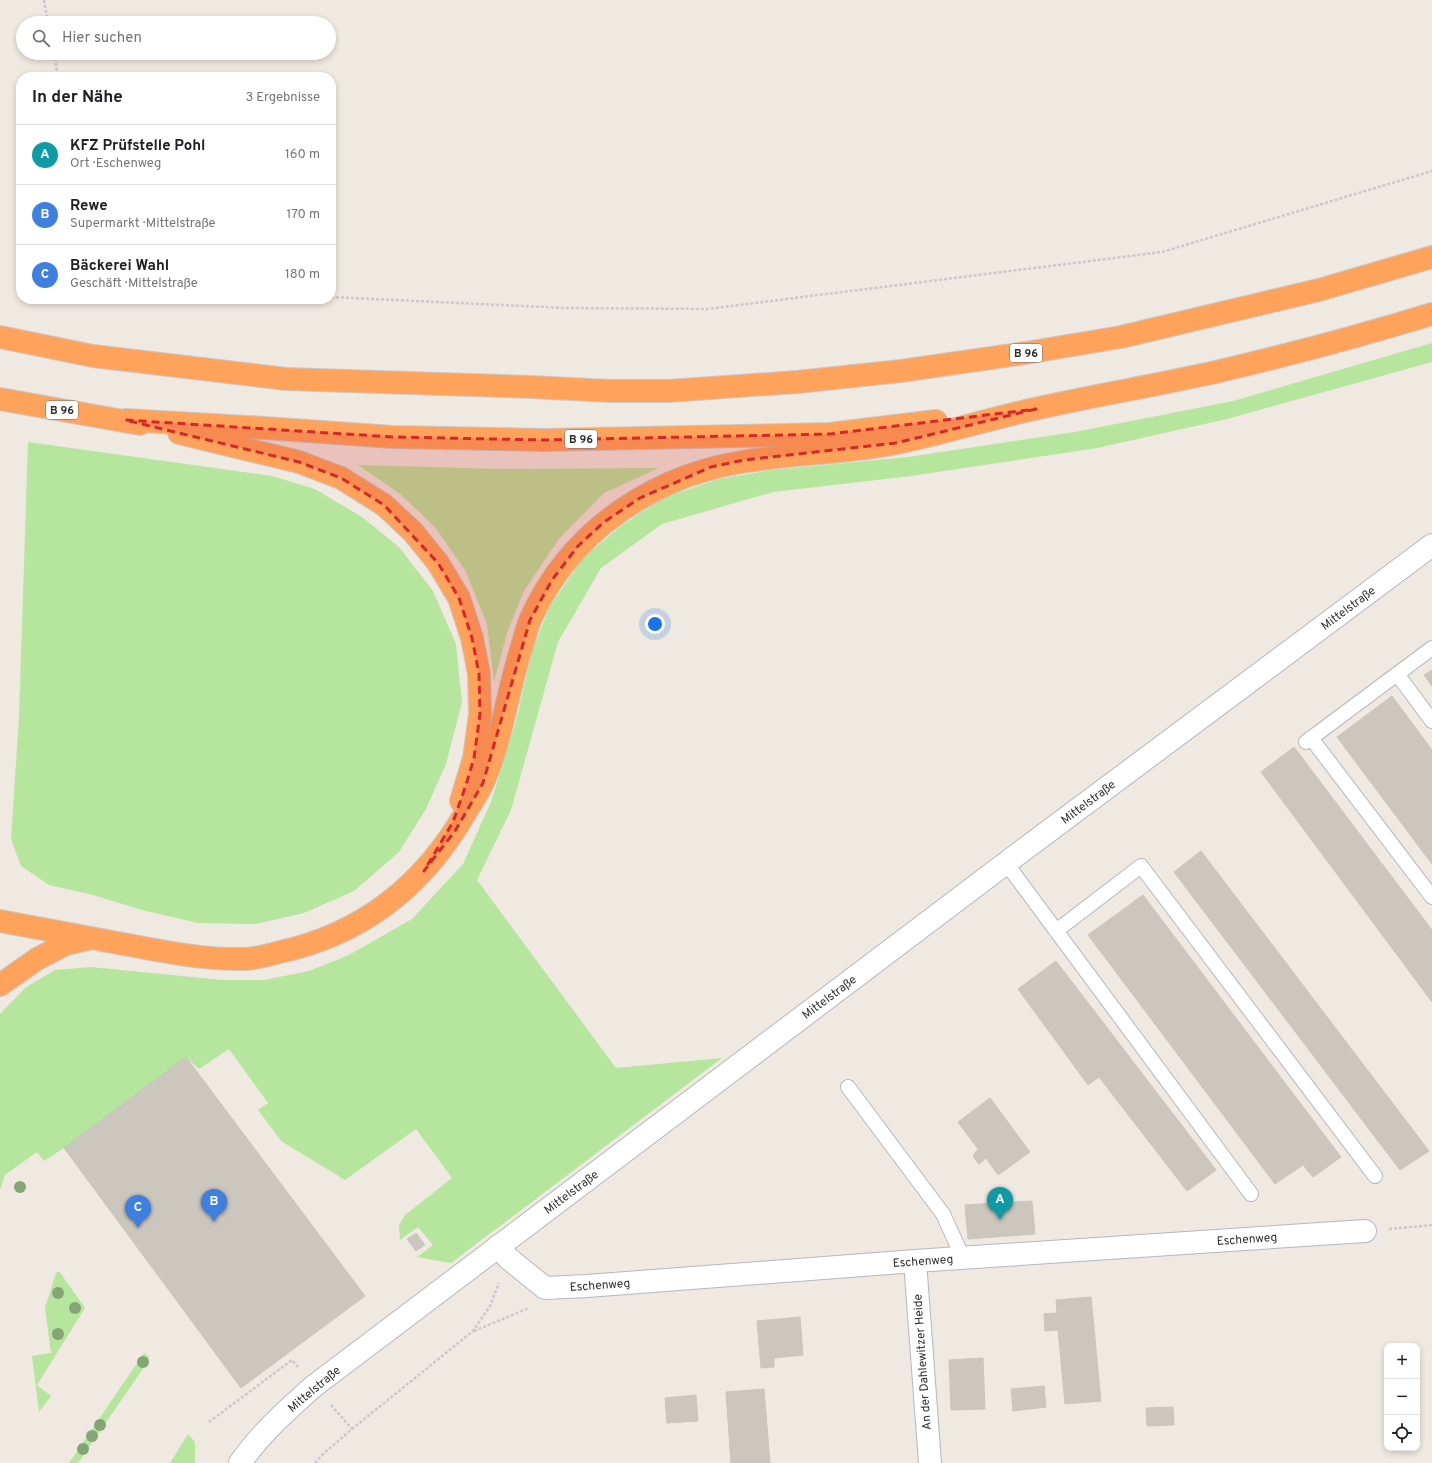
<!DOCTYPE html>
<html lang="de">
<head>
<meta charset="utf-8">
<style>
  body { margin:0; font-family:Overpass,sans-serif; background:#f6f6f6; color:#202124 }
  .controls { position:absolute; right:12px; bottom:12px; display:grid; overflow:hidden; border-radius:8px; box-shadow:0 2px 6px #0003 }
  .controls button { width:36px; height:36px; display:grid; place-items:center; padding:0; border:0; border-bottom:1px solid #e0e0e0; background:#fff; color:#202124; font:20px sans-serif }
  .you { position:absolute; left:655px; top:624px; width:14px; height:14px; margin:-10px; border:3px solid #fff; border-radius:50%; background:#1a73e8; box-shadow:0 0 0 6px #1a73e833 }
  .badge { display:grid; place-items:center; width:26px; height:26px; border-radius:50%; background:#4264fb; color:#fff; font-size:13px; font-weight:700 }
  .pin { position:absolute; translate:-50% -33px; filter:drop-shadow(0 1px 2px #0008) }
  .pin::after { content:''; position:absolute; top:21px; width:14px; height:12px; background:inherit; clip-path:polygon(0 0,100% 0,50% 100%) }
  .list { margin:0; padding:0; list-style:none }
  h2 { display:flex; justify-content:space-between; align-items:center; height:52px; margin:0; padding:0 16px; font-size:17px }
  h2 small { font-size:13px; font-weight:400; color:#757577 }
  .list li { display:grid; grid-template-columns:26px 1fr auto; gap:12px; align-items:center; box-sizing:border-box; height:60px; padding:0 16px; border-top:1px solid #e0e0e0 }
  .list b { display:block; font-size:15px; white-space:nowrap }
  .list p { margin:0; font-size:13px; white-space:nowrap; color:#757577 }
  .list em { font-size:13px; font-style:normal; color:#757577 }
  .icon { flex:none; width:22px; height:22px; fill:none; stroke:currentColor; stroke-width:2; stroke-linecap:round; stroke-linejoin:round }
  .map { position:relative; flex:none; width:1432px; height:1463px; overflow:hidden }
  .search { position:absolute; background:#fff; box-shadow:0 2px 6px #0003; left:16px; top:16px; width:320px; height:44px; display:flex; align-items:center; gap:10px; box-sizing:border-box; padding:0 14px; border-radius:22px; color:#757577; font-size:15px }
  .panel { position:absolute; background:#fff; box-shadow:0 2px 6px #0003; left:16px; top:72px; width:320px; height:232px; border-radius:16px }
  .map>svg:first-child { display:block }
  .green { fill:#b6e59e }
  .building { fill:#cbc7bf; stroke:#cbc5ba }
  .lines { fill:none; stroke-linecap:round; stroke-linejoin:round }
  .lane-casing { stroke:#b4b7c1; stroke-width:16 }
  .street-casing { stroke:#b4b7c1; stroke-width:24 }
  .highway-casing { stroke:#c9c9c9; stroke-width:24 }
  .path { stroke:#c9c9c9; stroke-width:2.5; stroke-dasharray:3 2; stroke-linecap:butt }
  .lane { stroke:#fff; stroke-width:14 }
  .street { stroke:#fff; stroke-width:22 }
  .highway { stroke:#ffa35c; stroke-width:22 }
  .tree { fill:#84a574 }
  .marked { fill:#d62828; fill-opacity:0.2; stroke:#d62828; stroke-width:3; stroke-dasharray:8 5; stroke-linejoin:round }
  .labels { text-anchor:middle; stroke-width:4; stroke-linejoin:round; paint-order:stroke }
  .shield { fill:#fff; stroke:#6d6d6d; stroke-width:1 }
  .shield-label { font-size:11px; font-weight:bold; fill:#2e2e2e }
  .street-label { font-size:12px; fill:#2e2e2e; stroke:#fff }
</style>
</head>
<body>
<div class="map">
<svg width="1432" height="1463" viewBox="0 0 1432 1463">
  <rect width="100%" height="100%" fill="#efe9e1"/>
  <path class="green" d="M1432 343V362L1227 419 1097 448 911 476 773 492 662 524 601 568 558 642 511 810 477 880 616 1068 722 1058 451 1263 417 1257 433 1245 418 1227 400 1240 399 1225 405 1215 452 1178 416 1129 345 1180 281 1141 258 1110 268 1103 229 1049 199 1069 186 1057 64 1148 44 1161 37 1152 5 1175 0 1190V1014L25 988 55 970 91 967 222 980H264L309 971 349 955 412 919 463 864 491 802 515 725 533 649 549 608 583 558 622 525 665 497 719 479 772 470 908 457 1075 432 1233 401Z
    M28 442 272 476 315 489 362 517 399 547 433 591 456 644 462 702 446 764 426 809 399 852 354 891 304 913 256 924 198 923 142 910 93 895 49 885 21 866 11 839 19 717Z
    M358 465 500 469 659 468 604 493 558 540 524 591 507 633 494 682 487 624 465 570 434 526 400 494Z
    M59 1271 85 1308 37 1385 51 1396 39 1412 32 1356 51 1353 45 1308 56 1273Z
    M144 1353 149 1357V1360L78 1463H69Z
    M188 1434 195 1442V1463H170Z"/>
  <path class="building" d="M1432 670V686L1424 675Z
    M1392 696 1432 750V864L1337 737Z
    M1294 747 1432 930V1002L1261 772Z
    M1201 851 1429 1151 1400 1170 1174 872Z
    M1143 895 1341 1157 1313 1177 1303 1165 1275 1184 1088 935Z
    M1056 961 1216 1170 1187 1191 1099 1077 1088 1085 1018 989Z
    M186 1057 365 1296 241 1388 64 1148Z
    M990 1098 1030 1152 998 1175 986 1158 979 1164 973 1156 978 1149 958 1122Z
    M1032 1201 1035 1234 968 1239 965 1205Z
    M416 1233 425 1245 416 1251 407 1239Z
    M1091 1297 1101 1401 1065 1404 1058 1330 1045 1331 1044 1314 1057 1313 1056 1300Z
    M800 1317 803 1355 774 1358V1367L761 1368 757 1321Z
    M983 1358 985 1409 951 1410 949 1360Z
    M1044 1386 1046 1407 1013 1411 1011 1389Z
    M764 1389 770 1463H731L726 1392Z
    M696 1395 698 1421 667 1423 665 1398Z
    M1173 1407 1174 1425 1147 1426 1146 1408Z"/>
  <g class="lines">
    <defs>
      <path id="lane" d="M1397 674 1432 721
        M1311 738 1432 897
        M1306 742 1432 648
        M1006 863 1251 1194
        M1056 931 1141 866 1375 1176
        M848 1087 943 1214 963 1258"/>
      <path id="street" d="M498 1246 508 1258 545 1288 587 1286 915 1261 1365 1231
        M915 1261 930 1463
        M240 1463C260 1434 288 1409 314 1386L1006 863 1432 545"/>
      <path id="highway" d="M0 337 93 356 286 379 531 387 611 391H668L797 382 901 371 1026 353 1121 337 1319 290 1432 257
        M0 399 140 424
        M125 420 265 428 393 437 545 440 830 434 936 421
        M179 433 299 462 341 478 384 505 413 532 438 563 459 598 472 638 479 674 480 714 474 758 461 801
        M0 921C39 928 79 936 118 943 160 951 203 960 246 959 257 958 269 955 280 952 363 934 424 885 466 812 472 803 478 793 483 783 502 740 507 694 521 650 524 640 527 628 531 618 560 555 608 511 670 483 744 450 820 459 897 443 945 433 992 418 1039 408 1098 395 1157 385 1216 372 1289 355 1360 336 1432 314
        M0 985 37 959 66 944 88 939"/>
    </defs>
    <use href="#lane" class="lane-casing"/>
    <use href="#street" class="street-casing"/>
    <use href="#highway" class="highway-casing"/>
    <path class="path" d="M44 0 48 23
      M54 53 58 77
      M331 297 565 308 707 309 1162 252 1432 171
      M1389 1229 1432 1225
      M474 1331 529 1308
      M331 1405 352 1429
      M209 1422 292 1360 298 1367
      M315 1463 322 1455 352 1429 473 1331 490 1306 499 1283"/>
    <use href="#lane" class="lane"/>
    <use href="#street" class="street"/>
    <use href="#highway" class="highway"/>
  </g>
  <g class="tree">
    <circle cx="20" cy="1187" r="6"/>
    <circle cx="58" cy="1293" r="6"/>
    <circle cx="75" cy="1308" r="6"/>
    <circle cx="58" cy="1334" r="6"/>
    <circle cx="143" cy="1362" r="6"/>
    <circle cx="100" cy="1425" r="6"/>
    <circle cx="92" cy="1436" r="6"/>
    <circle cx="83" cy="1449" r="6"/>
  </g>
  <path class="marked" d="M1036 409 896 443 744 460 711 467 640 498 604 522 578 546 552 580 530 620 483 783 455 831 424 871 453 822 466 785 474 758 480 714 479 674 472 638 459 598 438 563 384 505 341 478 299 462 125 420 393 437 545 440 830 434Z"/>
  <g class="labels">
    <g class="shield">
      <rect x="1010" y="344" width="32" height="18" rx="3"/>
      <rect x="46" y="401" width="32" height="18" rx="3"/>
      <rect x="565" y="430" width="32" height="18" rx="3"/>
    </g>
    <g class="shield-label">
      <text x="1026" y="357">B 96</text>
      <text x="62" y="414">B 96</text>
      <text x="581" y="443">B 96</text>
    </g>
    <g class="street-label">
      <text transform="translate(1348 608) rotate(-37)" y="4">Mittelstraße</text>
      <text transform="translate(1088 802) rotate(-37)" y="4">Mittelstraße</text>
      <text transform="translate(829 997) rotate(-37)" y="4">Mittelstraße</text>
      <text transform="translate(571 1192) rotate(-37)" y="4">Mittelstraße</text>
      <text transform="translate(1247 1239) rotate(-4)" y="4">Eschenweg</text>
      <text transform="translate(923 1261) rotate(-4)" y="4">Eschenweg</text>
      <text transform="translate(600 1285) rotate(-4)" y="4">Eschenweg</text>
      <text transform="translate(922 1362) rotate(-94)" y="4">An der Dahlewitzer Heide</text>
      <text transform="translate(314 1389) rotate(-40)" y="4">Mittelstraße</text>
    </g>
  </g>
</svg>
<div class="controls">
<button>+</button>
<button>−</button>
<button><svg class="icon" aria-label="locate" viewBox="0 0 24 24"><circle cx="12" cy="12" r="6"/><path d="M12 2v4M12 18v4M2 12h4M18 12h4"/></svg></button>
</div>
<div class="you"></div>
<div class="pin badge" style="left:1000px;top:1220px;background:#0f9aa8">A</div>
<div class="pin badge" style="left:214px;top:1222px;background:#3f7fe0">B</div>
<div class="pin badge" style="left:138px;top:1228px;background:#3f7fe0">C</div>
<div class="search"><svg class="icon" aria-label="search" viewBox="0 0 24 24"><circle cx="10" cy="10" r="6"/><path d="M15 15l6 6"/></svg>Hier suchen</div>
<section class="panel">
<h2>In der Nähe<small>3 Ergebnisse</small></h2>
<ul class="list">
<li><span class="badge" style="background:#0f9aa8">A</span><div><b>KFZ Prüfstelle Pohl</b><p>Ort · Eschenweg</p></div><em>160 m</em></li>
<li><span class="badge" style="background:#3f7fe0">B</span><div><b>Rewe</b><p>Supermarkt · Mittelstraße</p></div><em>170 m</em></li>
<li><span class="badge" style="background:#3f7fe0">C</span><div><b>Bäckerei Wahl</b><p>Geschäft · Mittelstraße</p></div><em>180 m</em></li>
</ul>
</section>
</div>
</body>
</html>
